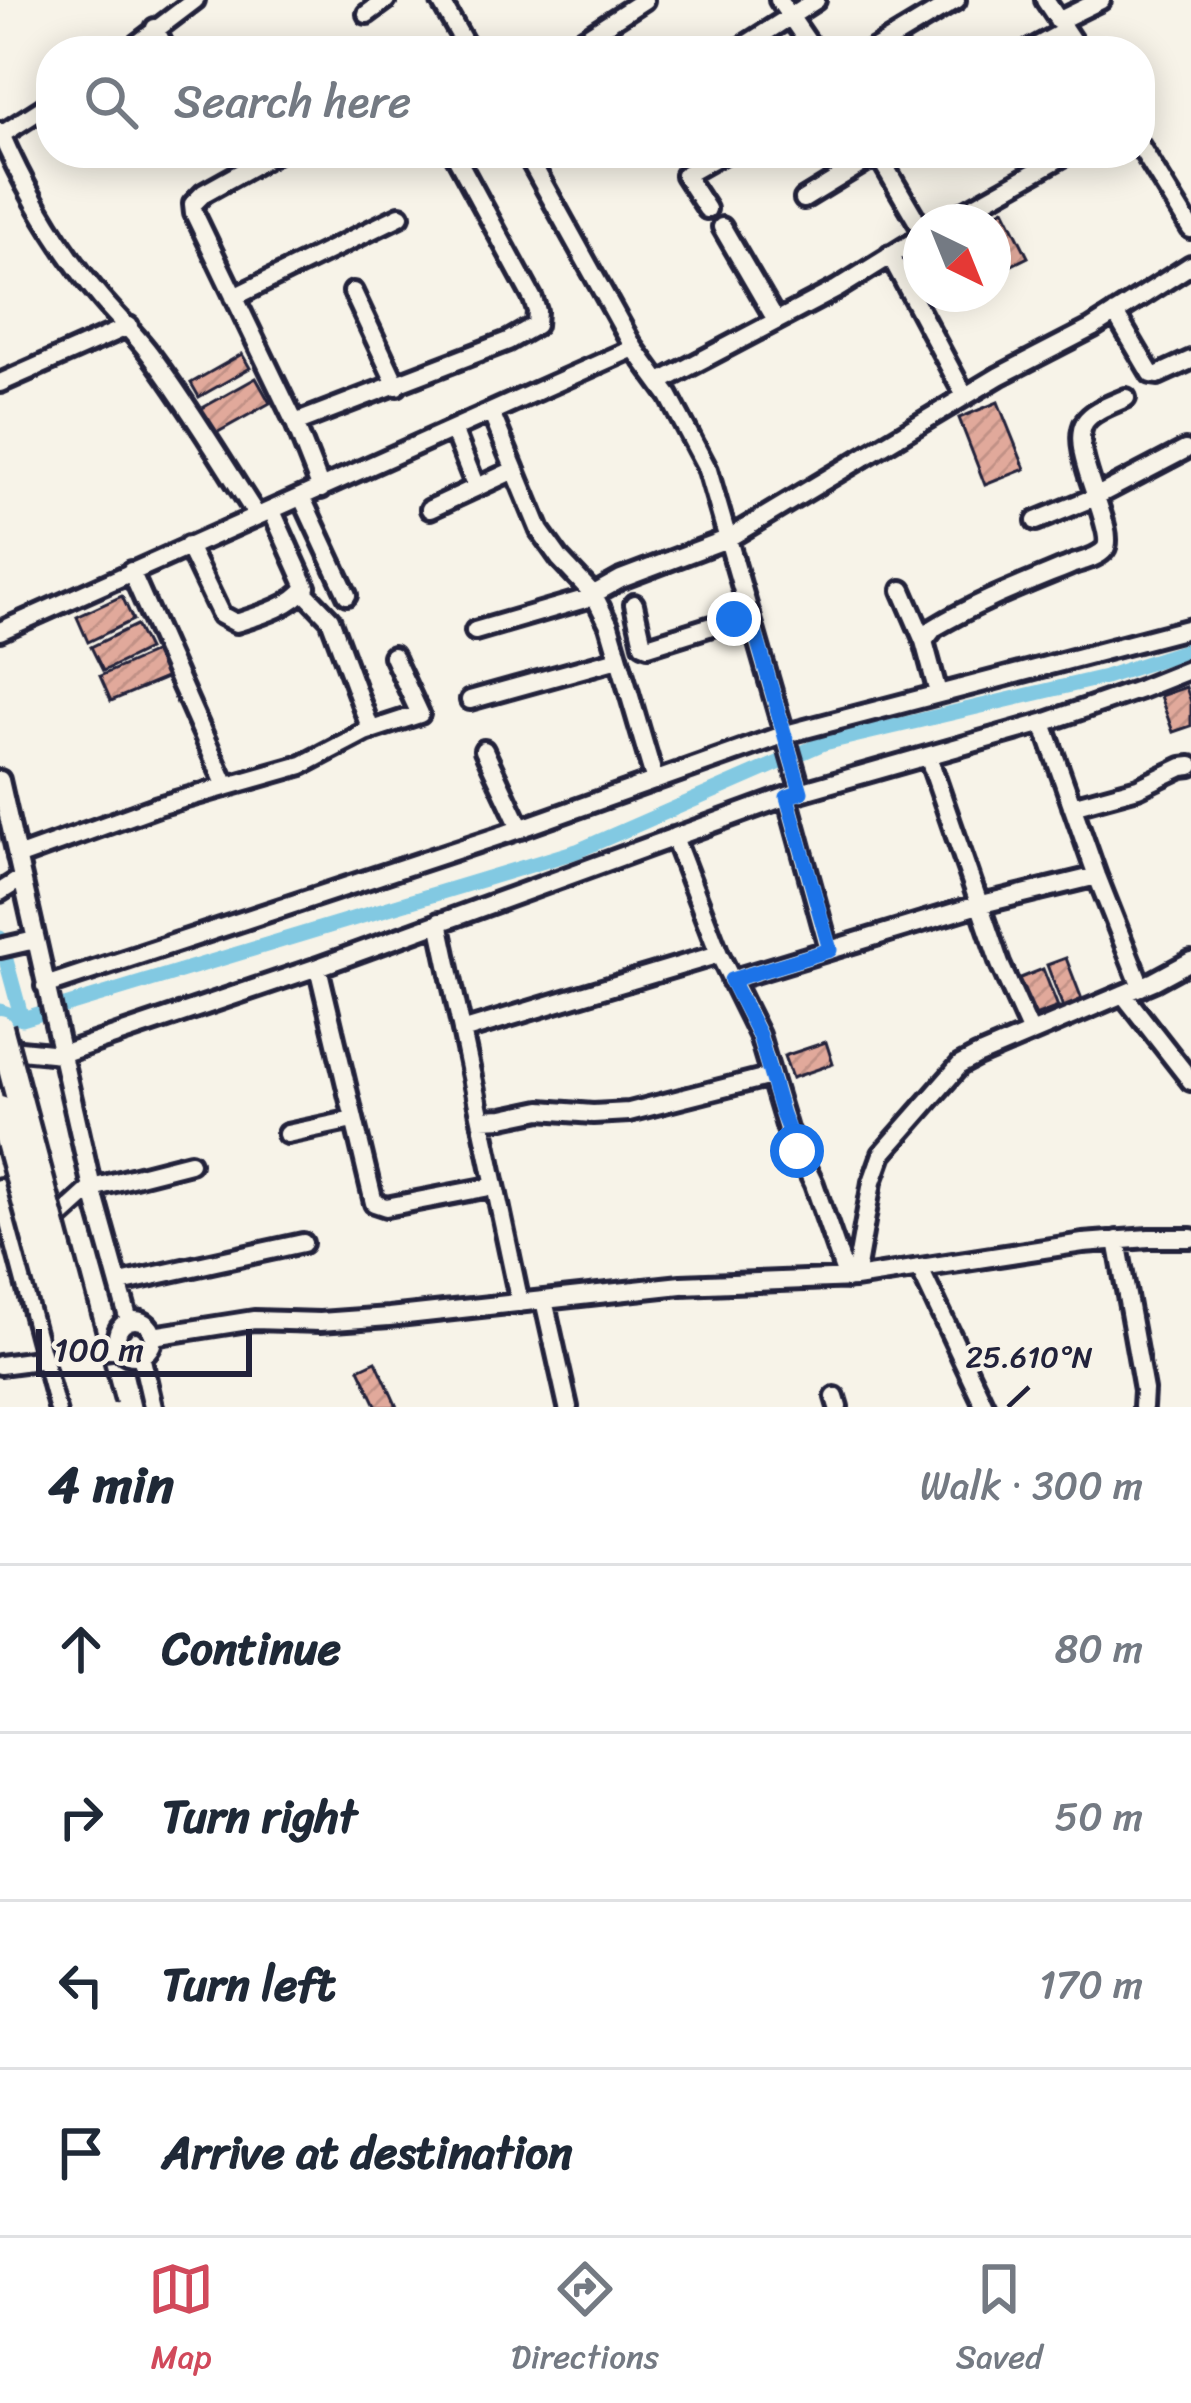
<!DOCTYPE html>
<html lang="en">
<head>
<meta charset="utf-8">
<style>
  body { margin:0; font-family:Sriracha,sans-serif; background:#f2f2f3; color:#1f2937 }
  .compass { position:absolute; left:903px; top:204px; width:108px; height:108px; border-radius:50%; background:#fff; box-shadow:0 6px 30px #0003; rotate:137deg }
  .scale { position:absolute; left:36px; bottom:30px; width:216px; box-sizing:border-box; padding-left:12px; border:6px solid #22223b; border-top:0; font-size:33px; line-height:42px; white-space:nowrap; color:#22223b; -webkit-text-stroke:9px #f7f3e8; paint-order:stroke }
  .stop { position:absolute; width:36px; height:36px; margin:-27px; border:9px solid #1a73e8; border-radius:50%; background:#fff }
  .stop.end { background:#1a73e8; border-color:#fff; box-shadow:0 3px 12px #0008 }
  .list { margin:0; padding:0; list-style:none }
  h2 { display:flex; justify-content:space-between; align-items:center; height:156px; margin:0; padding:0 48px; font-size:51px }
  h2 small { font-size:39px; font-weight:400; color:#747a83 }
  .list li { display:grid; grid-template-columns:78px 1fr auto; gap:36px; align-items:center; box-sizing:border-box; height:168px; padding:0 48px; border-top:3px solid #e0e1e3 }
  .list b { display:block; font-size:45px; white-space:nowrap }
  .list em { font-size:39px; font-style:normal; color:#747a83 }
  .icon { flex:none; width:66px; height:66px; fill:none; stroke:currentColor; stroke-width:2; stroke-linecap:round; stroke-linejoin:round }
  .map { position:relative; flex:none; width:1191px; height:1407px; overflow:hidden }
  .search { position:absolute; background:#fff; box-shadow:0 6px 30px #0003; left:36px; right:36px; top:36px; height:132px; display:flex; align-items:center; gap:30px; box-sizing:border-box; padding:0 42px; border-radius:48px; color:#747a83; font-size:45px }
  .sheet { height:828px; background:#fff }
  nav { display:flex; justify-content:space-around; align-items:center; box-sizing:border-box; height:168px; border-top:3px solid #e0e1e3; background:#fff; font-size:33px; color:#747a83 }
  nav a { display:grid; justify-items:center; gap:6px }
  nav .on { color:#d1495b }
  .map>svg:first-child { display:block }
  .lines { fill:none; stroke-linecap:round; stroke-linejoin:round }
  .canal { stroke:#82c9e2; stroke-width:15 }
  .building { fill:url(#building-hatch); stroke:#22223b; stroke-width:3 }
  .minor-casing { stroke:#22223b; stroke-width:26 }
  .minor { stroke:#f7f3e8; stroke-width:16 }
  .highway-bridge-casing { stroke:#22223b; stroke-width:33; stroke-linecap:butt }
  .highway-bridge { stroke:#f7f3e8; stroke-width:24 }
  .route { stroke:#1a73e8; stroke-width:15 }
  .ticks { fill:none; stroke:#22223b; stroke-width:4.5 }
  .ticks-label { font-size:30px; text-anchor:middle; fill:#22223b; stroke:#f7f3e8; stroke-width:9; stroke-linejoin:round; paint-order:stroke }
</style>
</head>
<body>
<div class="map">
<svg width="1191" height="1407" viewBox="0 0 1191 1407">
  <defs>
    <pattern id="building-hatch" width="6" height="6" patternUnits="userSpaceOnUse" patternTransform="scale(3)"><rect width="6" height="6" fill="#e1a99b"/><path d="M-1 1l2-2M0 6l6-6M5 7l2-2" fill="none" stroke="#c19186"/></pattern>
  </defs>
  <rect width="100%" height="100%" fill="#f7f3e8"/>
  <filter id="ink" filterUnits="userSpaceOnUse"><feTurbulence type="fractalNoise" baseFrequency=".00833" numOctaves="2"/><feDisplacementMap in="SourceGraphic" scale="24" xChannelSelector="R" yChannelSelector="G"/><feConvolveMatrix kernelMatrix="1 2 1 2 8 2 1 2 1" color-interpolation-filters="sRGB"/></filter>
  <g filter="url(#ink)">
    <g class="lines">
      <path class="canal" d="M0 938 22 1019
        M0 1011 22 1019 577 851 824 743 1105 677 1191 649"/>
    </g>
    <path class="building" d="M1004 209 1028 257 998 272 993 263V222H979Z
      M242 354 250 368 199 397 191 383Z
      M256 378 270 403 211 436 197 411Z
      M998 402 1025 469 985 485 959 418Z
      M122 596 133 620 88 642 77 617Z
      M136 625 148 649 103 671 91 647Z
      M155 652 166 678 111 701 100 676Z
      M1186 687 1191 702V726L1173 732 1160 696Z
      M1066 958 1083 1002 1064 1010 1047 965Z
      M1043 969 1058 1007 1030 1018 1015 980Z
      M826 1042 833 1064 792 1078 784 1056Z
      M376 1361 397 1407H377L359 1369Z"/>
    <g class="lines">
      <defs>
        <path id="minor" d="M440 0 469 51
          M779 0 814 51
          M1045 0 1079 51
          M367 14 386 0
          M1058 21 1101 0
          M155 28 166 51
          M128 51 195 0
          M565 51 644 0
          M736 51 816 0
          M871 51 956 0
          M1028 51 1065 31
          M0 132C26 192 59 248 101 298 117 317 135 334 150 354 189 406 222 462 257 516
          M1 135 51 103
          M1140 146 1191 229
          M276 153 204 193 193 204 194 213 295 423 321 489
          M526 153 634 348 669 396 708 470 801 792
          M877 153 921 228
          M804 199 878 154
          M707 209 685 175 724 153
          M946 222 1069 153
          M722 227 776 320
          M890 255 965 396
          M353 292 397 386
          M234 297 400 216
          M1115 313 1151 374 1158 375 1191 360
          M660 382 837 289 921 237
          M0 383 129 326
          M491 412 540 531 560 559 594 595 609 625 655 781
          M295 423 508 341 536 325 537 311 533 299 454 153
          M453 429 476 487
          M302 498 347 595
          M430 509 514 470
          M1036 521 1095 497 1185 450
          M188 546 221 615 236 623C258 616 293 606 306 587L272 511
          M131 571 226 786
          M902 590 924 641
          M305 593 330 619 371 730
          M634 604 643 644 648 646 750 614
          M0 631 634 348
          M475 631 585 599 621 579 727 539 999 376 1092 328 1191 265
          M938 693 924 641 934 628C977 602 1025 584 1071 565 1081 561 1098 558 1105 549 1118 530 1067 450 1085 422 1093 410 1113 404 1126 398
          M470 700 618 659
          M1043 723 1097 876 1141 987
          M484 750 521 829
          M928 756 1000 964 1031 1033
          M0 780 92 1188 129 1321
          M787 797 829 950
          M1072 806 1138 788 1182 767 1191 766
          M674 837 719 954
          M17 857 158 806 302 765 365 732 420 714 393 656
          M0 892 22 878
          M439 922 520 1303
          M0 948 35 940
          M318 967 374 1203 386 1207 495 1186
          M731 980 978 905 1097 876
          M45 986 505 834 786 734 1191 628
          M1123 994 1191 1081
          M462 1031 719 954 759 1035 787 1129 814 1184 847 1279
          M0 1048 61 1054 318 967 793 794 1043 723 1141 689 1191 669
          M481 1119 503 1118 541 1110 593 1114 629 1112 771 1076
          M287 1134 353 1120
          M0 1188 58 1407
          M48 1228 92 1188 190 1163
          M1117 1240 1144 1390 1143 1407
          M920 1269 985 1407
          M855 1278 872 1182 882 1154 960 1065 977 1056 1154 981 1191 961
          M120 1283 303 1243
          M544 1300 568 1407
          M117 1338a18 18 0 1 1 36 0a18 18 0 1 1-36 0Z
          M153 1336 254 1320 320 1322 389 1317 681 1285 855 1278 1083 1243 1149 1238H1191
          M78 1354 119 1348
          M141 1355 153 1407
          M0 1365 53 1358
          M835 1397 838 1407"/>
      </defs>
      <use href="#minor" class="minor-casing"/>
      <use href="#minor" class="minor"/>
      <defs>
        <path id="highway-bridge" d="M0 1027 101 1407
          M0 1109 81 1407"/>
      </defs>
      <use href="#highway-bridge" class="highway-bridge-casing"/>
      <use href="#highway-bridge" class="highway-bridge"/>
    </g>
  </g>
  <g class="lines" filter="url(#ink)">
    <path class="route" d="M734 619 750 614 801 792 787 797 830 950 731 980 759 1035 782 1114 797 1151"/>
  </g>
  <path class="ticks" d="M1008 1407 1029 1387"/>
  <g class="ticks-label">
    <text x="1029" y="1367">25.610°N</text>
  </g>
</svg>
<svg class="compass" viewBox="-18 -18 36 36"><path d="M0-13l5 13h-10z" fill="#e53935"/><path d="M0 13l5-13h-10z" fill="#747a83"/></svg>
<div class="scale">100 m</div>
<div class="stop" style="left:797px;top:1151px"></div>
<div class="stop end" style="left:734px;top:619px"></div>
<div class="search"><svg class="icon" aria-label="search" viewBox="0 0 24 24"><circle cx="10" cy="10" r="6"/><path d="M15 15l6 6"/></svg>Search here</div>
</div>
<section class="sheet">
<h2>4 min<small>Walk · 300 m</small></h2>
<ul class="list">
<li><svg class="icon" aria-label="ahead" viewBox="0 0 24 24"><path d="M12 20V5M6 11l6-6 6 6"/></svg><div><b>Continue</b></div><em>80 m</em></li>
<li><svg class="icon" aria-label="right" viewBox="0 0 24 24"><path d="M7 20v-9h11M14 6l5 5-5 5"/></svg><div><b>Turn right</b></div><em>50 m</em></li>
<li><svg class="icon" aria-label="left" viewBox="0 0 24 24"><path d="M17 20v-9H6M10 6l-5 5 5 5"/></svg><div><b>Turn left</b></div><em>170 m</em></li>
<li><svg class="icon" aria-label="arrive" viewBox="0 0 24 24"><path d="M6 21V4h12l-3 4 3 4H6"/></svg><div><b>Arrive at destination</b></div></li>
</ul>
</section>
<nav>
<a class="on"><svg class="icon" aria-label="map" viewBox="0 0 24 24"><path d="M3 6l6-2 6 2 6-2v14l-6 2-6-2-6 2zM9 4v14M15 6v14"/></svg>Map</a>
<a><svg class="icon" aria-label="directions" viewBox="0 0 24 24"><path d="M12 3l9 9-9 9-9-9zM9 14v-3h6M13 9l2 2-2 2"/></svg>Directions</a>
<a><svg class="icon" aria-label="saved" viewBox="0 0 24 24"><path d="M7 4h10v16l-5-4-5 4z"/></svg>Saved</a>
</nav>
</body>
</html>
